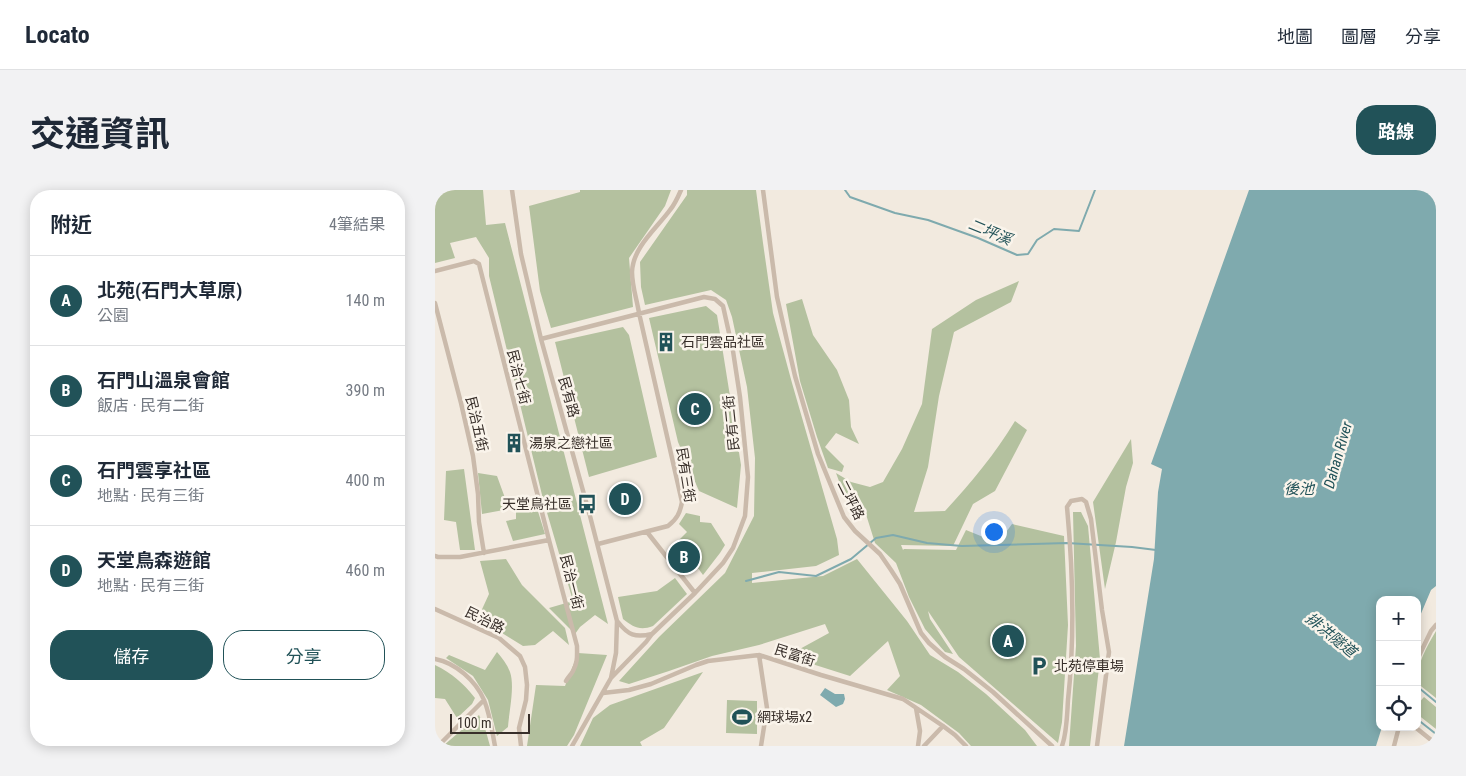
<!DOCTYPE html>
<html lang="zh-TW">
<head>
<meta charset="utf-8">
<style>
  body { margin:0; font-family:"Roboto Condensed","Noto Sans TC",sans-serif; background:#f2f2f3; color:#1f2937 }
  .controls { position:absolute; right:15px; bottom:15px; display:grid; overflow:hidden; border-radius:10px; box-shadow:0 2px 12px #0003 }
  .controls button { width:45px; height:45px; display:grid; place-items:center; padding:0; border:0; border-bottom:1px solid #e0e1e3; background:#fff; color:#1f2937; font:25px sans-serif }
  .scale { position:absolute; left:15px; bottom:12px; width:80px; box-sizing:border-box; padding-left:5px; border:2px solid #382f2a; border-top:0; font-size:14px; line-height:18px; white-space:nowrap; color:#382f2a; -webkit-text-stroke:4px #faf4eb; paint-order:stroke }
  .you { position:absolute; left:558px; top:341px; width:18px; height:18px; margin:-12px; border:4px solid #fff; border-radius:50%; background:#1a73e8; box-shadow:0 0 0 8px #1a73e833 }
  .badge { display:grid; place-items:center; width:32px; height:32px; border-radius:50%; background:#215258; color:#fff; font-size:16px; font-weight:700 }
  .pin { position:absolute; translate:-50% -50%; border:2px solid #fff; box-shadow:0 1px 5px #0006 }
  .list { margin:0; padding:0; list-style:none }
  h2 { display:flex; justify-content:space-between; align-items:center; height:65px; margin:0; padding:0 20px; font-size:21px }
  h2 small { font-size:16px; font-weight:400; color:#747a83 }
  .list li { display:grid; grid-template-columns:32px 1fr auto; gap:15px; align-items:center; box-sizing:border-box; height:90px; padding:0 20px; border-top:1px solid #e0e1e3 }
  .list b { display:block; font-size:19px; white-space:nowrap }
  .list p { margin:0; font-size:16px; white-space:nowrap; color:#747a83 }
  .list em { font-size:16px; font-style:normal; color:#747a83 }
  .actions { display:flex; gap:10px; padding:15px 20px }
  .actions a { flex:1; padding:11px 0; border:1px solid #215258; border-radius:20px; text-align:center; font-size:18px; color:#215258 }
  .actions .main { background:#215258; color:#fff }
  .icon { flex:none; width:28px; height:28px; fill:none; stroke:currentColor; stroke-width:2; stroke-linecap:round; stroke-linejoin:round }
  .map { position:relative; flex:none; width:1001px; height:556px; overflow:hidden; border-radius:20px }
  header { display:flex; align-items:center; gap:30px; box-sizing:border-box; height:70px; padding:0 25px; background:#fff; border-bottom:1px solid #e0e1e3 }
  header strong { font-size:24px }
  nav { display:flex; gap:28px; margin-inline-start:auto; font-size:18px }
  .intro { display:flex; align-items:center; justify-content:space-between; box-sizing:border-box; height:120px; padding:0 30px }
  h1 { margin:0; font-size:35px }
  .button { padding:12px 22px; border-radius:20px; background:#215258; color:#fff; font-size:18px; font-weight:700 }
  main { display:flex; gap:30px; padding:0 30px }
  aside { flex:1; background:#fff; border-radius:20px; box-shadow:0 2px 12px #0003 }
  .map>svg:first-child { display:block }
  .green { fill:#b4c19f }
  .water { fill:#7faaae }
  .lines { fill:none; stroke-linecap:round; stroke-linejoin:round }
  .stream { stroke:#7faaae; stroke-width:2 }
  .minor { stroke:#cabaab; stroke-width:4.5 }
  .labels { text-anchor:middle; stroke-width:5; stroke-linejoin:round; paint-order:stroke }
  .poi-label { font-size:14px; fill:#382f2a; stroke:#faf4eb; text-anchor:start }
  .street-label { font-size:14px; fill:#382f2a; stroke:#faf4eb }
  .water-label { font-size:15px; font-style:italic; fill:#215258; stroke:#faf4eb }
</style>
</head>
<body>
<header>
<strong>Locato</strong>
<nav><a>地圖</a><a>圖層</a><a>分享</a></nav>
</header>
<div class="intro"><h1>交通資訊</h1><a class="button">路線</a></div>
<main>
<aside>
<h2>附近<small>4筆結果</small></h2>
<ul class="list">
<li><span class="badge">A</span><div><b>北苑(石門大草原)</b><p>公園</p></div><em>140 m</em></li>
<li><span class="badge">B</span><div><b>石門山溫泉會館</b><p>飯店 · 民有二街</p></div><em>390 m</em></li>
<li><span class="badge">C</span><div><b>石門雲享社區</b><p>地點 · 民有三街</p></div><em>400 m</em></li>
<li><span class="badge">D</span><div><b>天堂鳥森遊館</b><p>地點 · 民有三街</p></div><em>460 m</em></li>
</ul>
<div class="actions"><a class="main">儲存</a><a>分享</a></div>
</aside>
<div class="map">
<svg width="1001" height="556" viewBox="0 0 1001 556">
  <rect width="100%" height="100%" fill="#f2eadf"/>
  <path class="green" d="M0 0H48L51 35 70 33 173 434 160 425 145 437 140 444 114 418 138 411 108 309 54 86V68L41 47 15 53 20 68 0 73Z
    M145 0H236L230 16 194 68 198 117 116 138 105 101 94 16 145 2Z
    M252 0H321L328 53 338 123 357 193 402 349 404 365 381 376 317 383V393L388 386 422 369 472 431 495 465 523 482 551 504 590 540 602 556H536L524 543 486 515 452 500 465 486 453 451 415 486 352 466 394 443 390 434 324 455 277 466 234 481 194 494 184 491 224 447 290 383 319 326 320 268 312 197 297 127 291 110 276 100 210 115 206 97 205 72 252 5Z
    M584 91 576 112 519 142 504 206 493 277 479 322 510 321C536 293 560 264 580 231L592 240 560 301 538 314 518 356 466 355 468 360 469 359 521 360 531 340 563 353 577 334 629 346 633 435 627 532 623 553 524 467 493 421 495 429 518 464 510 462 490 439 474 407 461 373 440 353 429 318 408 302 401 283 416 292 435 297 448 292 467 259 487 214 497 139 541 110Z
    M367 109 378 145 402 180 414 210 416 237 424 254 401 243 390 257 409 276 407 282 393 278 382 247 365 191 351 114Z
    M271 116 282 125 306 275 302 318 264 301 243 252 214 128Z
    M188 137 194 145 222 267 154 287 120 152Z
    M696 249 698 273 691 297 681 352 670 399 658 312Z
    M29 279 40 360H25L21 332 9 330 11 281Z
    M43 283 62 286 74 319 47 324Z
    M101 315 110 344 78 351 71 331 81 329V320Z
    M638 322H646L653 336 665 469 655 556H634L641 456Z
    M251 323 265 326V332L276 333 290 355 285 363 268 385 249 359 250 358 244 350 252 342 244 334Z
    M71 369 87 395 130 438 134 455 118 441 100 455 88 456 43 428 54 404 45 371Z
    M240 388 252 404 218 436C205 441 198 437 188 429L183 407 222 401Z
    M1001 441V508L982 493C982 473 991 458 1001 441Z
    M62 462C67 468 72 474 75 482 80 496 74 522 73 537L62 546 53 510 38 486 11 468 14 465 50 480Z
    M143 463 172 465 139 545 132 556H92L101 495 130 496Z
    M0 475C18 484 27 492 40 508L37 514 22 528 10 509 0 508Z
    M268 482 229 538 205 552 207 556H145L158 528 175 515Z
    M989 507 1001 517V539L982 524V515Z
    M292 510 322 511V544L291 543Z
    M44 525 50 538 55 556H8Z"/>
  <path class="water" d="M814 0H1001V396L996 400 982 433V410H945V537H947L941 556H689L719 369 723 302 727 279 716 274Z
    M390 498 400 504H409L410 509 408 514 401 517 385 505Z"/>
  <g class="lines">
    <path class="stream" d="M410 0 415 7 460 23 493 30 543 48 582 65 593 64 602 50 619 39 644 41 660 0
      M311 391 344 382 381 386 416 369 441 348 458 345 492 353 527 356 632 353 697 357 721 360
      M984 498 1001 512
      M982 529 1001 544"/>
    <path class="minor" d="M77 0 86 64 106 149 155 326 182 431 181 463 176 488 137 556
      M328 0 342 107 360 186 383 264 409 327 420 341 445 364 456 380 465 394 486 443 494 453 510 467 529 479 558 502 617 556
      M0 81 39 71 44 74 114 350
      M0 113 26 213 38 266 43 304 44 332 49 363
      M106 149 269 107 280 109 288 116 298 161 305 207 313 287 310 326 298 358 288 373 260 403 217 444 211 452 176 488
      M212 342 260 403
      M163 354 233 336C242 329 245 323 247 312L204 123C202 110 197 96 197 82 198 57 221 39 235 20 240 14 243 7 246 0
      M0 366 3 367H25L114 350 142 456C142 465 143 472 138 481 136 485 133 487 131 491
      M0 419 64 448 85 466 90 477 92 495 91 510 84 538 86 556
      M183 432C193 445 200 448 217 444
      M324 465 332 518 326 556
      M0 469C21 473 41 491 49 510 55 524 57 541 60 556
      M982 470 996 441 1001 435
      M168 503 194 500 216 494 261 475 273 471 324 465 386 485 468 509 508 536 520 545 531 556
      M481 518 485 541 483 556
      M980 537 1001 554
      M3 556 49 510
      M489 556 508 536
      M627 556C632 542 632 525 633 510 640 446 638 381 632 317L636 311 647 309 651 312 656 329 667 420 674 462 662 556
      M959 556 964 537"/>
  </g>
  <defs>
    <symbol id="building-bare" viewBox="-9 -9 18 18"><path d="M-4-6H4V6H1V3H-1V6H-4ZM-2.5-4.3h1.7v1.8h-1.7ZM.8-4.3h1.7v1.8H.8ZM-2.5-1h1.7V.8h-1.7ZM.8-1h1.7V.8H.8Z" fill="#215258" stroke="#faf4eb" stroke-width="2.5" paint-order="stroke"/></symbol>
    <symbol id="bus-bare" viewBox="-9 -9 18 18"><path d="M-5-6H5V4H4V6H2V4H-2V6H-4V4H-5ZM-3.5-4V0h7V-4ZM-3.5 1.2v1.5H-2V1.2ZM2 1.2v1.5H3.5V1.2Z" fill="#215258" stroke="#faf4eb" stroke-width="2.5" paint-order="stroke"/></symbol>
    <symbol id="parking-bare" viewBox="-9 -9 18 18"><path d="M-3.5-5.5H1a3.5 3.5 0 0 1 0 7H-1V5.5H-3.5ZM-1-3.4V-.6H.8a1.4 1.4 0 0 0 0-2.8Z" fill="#215258" stroke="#faf4eb" stroke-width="2.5" paint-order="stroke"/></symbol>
    <symbol id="stadium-bare" viewBox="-9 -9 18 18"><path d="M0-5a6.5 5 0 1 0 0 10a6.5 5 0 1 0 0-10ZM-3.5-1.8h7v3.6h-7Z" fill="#215258" stroke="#faf4eb" stroke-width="2.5" paint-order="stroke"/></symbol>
  </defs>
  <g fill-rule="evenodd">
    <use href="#building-bare" x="217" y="138" width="28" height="28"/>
    <use href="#building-bare" x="65" y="239" width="28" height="28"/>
    <use href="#bus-bare" x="138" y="300" width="28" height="28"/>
    <use href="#parking-bare" x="590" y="462" width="28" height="28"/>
    <use href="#stadium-bare" x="293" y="513" width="28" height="28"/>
  </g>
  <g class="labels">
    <g class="poi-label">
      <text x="246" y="157">石門雲品社區</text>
      <text x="94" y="258">湯泉之戀社區</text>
      <text x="137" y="319" text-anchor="end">天堂鳥社區</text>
      <text x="619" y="481">北苑停車場</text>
      <text x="322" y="532">網球場x2</text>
    </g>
    <g class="street-label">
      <text transform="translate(84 187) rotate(76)" y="5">民治七街</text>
      <text transform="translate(134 207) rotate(74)" y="5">民有路</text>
      <text transform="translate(296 233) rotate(-96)" y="5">民有二街</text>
      <text transform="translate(42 234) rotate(77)" y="5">民治五街</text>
      <text transform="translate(251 285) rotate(81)" y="5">民有三街</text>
      <text transform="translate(416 310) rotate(63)" y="5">二坪路</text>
      <text transform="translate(137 392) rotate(76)" y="5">民治一街</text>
      <text transform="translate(50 430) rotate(26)" y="5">民治路</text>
      <text transform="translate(360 465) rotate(18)" y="5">民富街</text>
    </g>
    <g class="water-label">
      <text transform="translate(555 42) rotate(22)" y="5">二坪溪</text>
      <text transform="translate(903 265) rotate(-74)" y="5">Dahan River</text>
      <text x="864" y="304">後池</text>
      <text transform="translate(896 445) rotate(39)" y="5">排洪隧道</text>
    </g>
  </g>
</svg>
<div class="controls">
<button>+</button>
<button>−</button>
<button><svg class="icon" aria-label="locate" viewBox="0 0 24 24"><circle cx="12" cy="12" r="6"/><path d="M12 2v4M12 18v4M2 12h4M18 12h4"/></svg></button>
</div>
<div class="scale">100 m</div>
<div class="you"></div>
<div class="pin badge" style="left:573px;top:451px">A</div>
<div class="pin badge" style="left:249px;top:367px">B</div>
<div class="pin badge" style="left:260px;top:219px">C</div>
<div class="pin badge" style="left:190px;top:309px">D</div>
</div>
</main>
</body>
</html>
